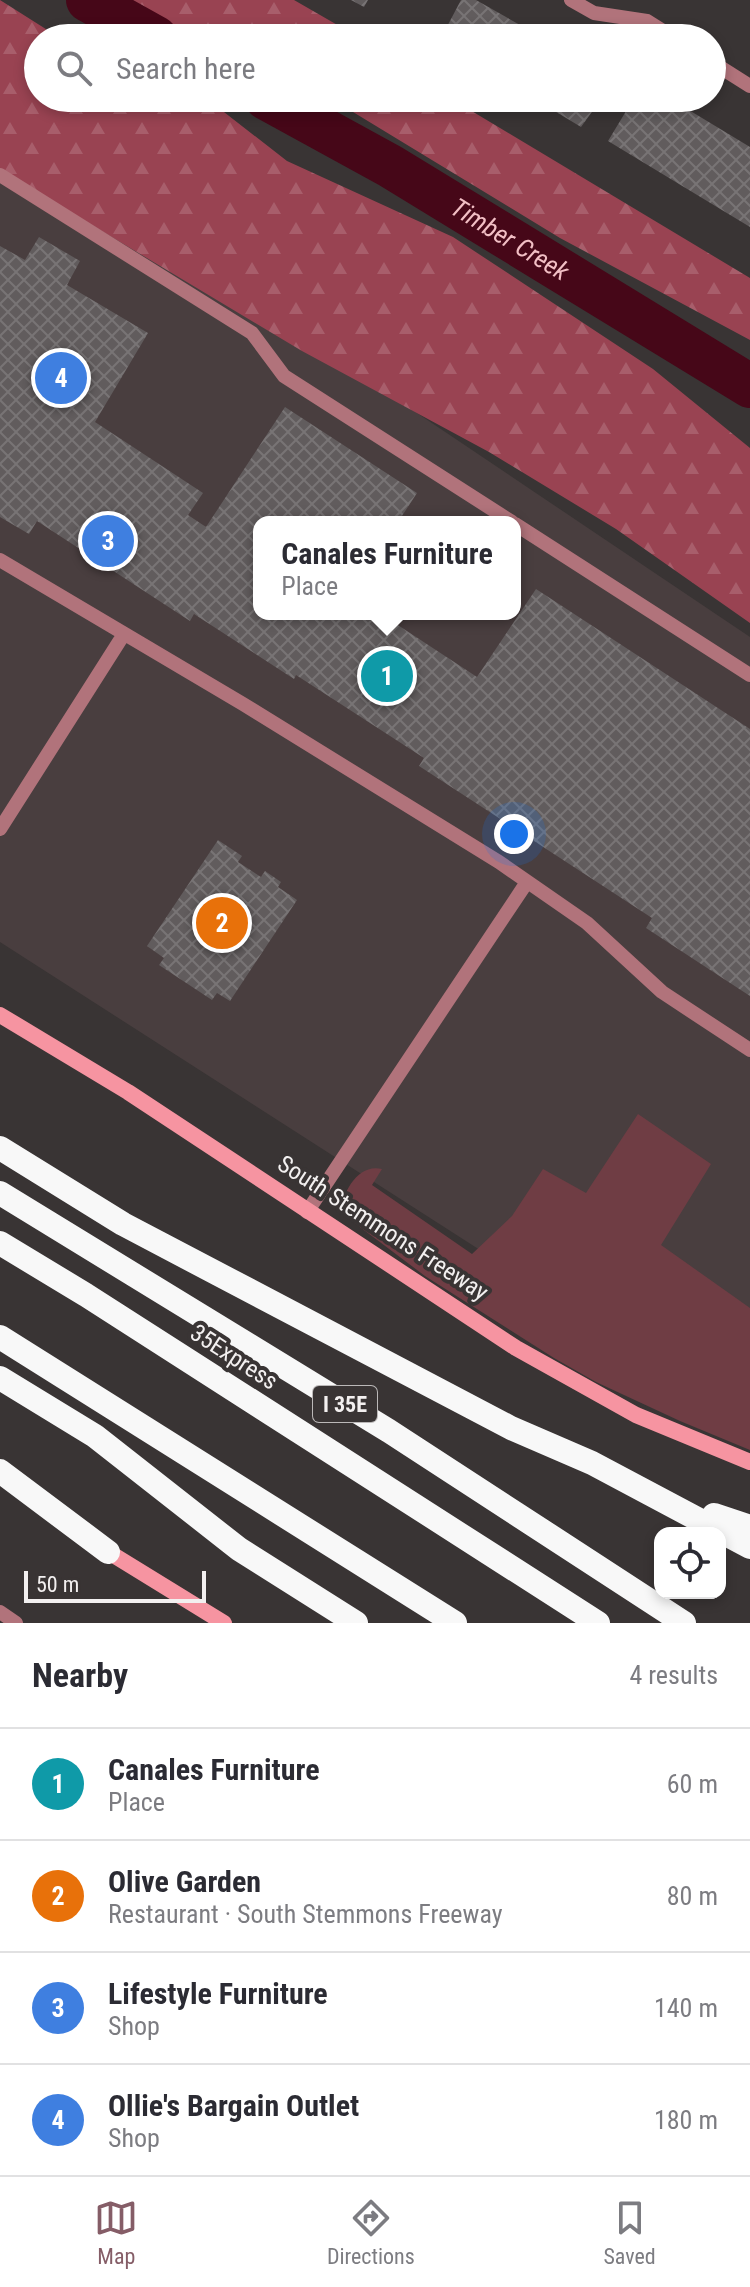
<!DOCTYPE html>
<html lang="en">
<head>
<meta charset="utf-8">
<style>
  body { margin:0; font-family:"Roboto Condensed",sans-serif; background:#f7f7f7; color:#2b2b33 }
  .controls { position:absolute; right:24px; bottom:24px; display:grid; overflow:hidden; border-radius:16px; box-shadow:0 4px 12px #0003 }
  .controls button { width:72px; height:72px; display:grid; place-items:center; padding:0; border:0; border-bottom:2px solid #e1e1e2; background:#fff; color:#2b2b33; font:40px sans-serif }
  .scale { position:absolute; left:24px; bottom:20px; width:182px; box-sizing:border-box; padding-left:8px; border:4px solid #f3f0f0; border-top:0; font-size:22px; line-height:28px; white-space:nowrap; color:#f3f0f0; -webkit-text-stroke:6px #393434; paint-order:stroke }
  .you { position:absolute; left:514px; top:834px; width:28px; height:28px; margin:-20px; border:6px solid #fff; border-radius:50%; background:#1a73e8; box-shadow:0 0 0 12px #1a73e833 }
  .badge { display:grid; place-items:center; width:52px; height:52px; border-radius:50%; background:#855d67; color:#fff; font-size:26px; font-weight:700 }
  .pin { position:absolute; translate:-50% -50%; border:4px solid #fff; box-shadow:0 2px 8px #0006 }
  .popup { position:absolute; left:253px; top:516px; width:268px; height:104px; box-sizing:border-box; display:grid; place-content:center; border-radius:16px; background:#fff; filter:drop-shadow(0 2px 6px #0005); font-size:26px; white-space:nowrap; color:#7c7c81 }
  .popup b { font-size:30px; color:#2b2b33 }
  .popup::after { content:''; position:absolute; left:50%; top:100%; margin-left:-16px; border:16px solid transparent; border-top-color:#fff }
  .list { margin:0; padding:0; list-style:none }
  h2 { display:flex; justify-content:space-between; align-items:center; height:104px; margin:0; padding:0 32px; font-size:34px }
  h2 small { font-size:26px; font-weight:400; color:#7c7c81 }
  .list li { display:grid; grid-template-columns:52px 1fr auto; gap:24px; align-items:center; box-sizing:border-box; height:112px; padding:0 32px; border-top:2px solid #e1e1e2 }
  .list b { display:block; font-size:30px; white-space:nowrap }
  .list p { margin:0; font-size:26px; white-space:nowrap; color:#7c7c81 }
  .list em { font-size:26px; font-style:normal; color:#7c7c81 }
  .icon { flex:none; width:44px; height:44px; fill:none; stroke:currentColor; stroke-width:2; stroke-linecap:round; stroke-linejoin:round }
  .map { position:relative; flex:none; width:750px; height:1623px; overflow:hidden }
  .search { position:absolute; background:#fff; box-shadow:0 4px 12px #0003; left:24px; right:24px; top:24px; height:88px; display:flex; align-items:center; gap:20px; box-sizing:border-box; padding:0 28px; border-radius:44px; color:#7c7c81; font-size:30px }
  .sheet { height:552px; background:#fff }
  nav { display:flex; justify-content:space-around; align-items:center; box-sizing:border-box; height:112px; border-top:2px solid #e1e1e2; background:#fff; font-size:22px; color:#7c7c81 }
  nav a { display:grid; justify-items:center; gap:4px }
  nav .on { color:#855d67 }
  .map>svg:first-child { display:block }
  .built { fill:#493e3f; fill-rule:evenodd }
  .green { fill:#6f3d44 }
  .forest { fill:url(#forest-firs) }
  .lines { fill:none; stroke-linecap:round; stroke-linejoin:round }
  .river { stroke:#460718; stroke-width:44 }
  .building { fill:url(#building-cross-hatch) }
  .service { stroke:#b1737b; stroke-width:14 }
  .secondary { stroke:#f694a1; stroke-width:16 }
  .motorway { stroke:#f8f8f8; stroke-width:24 }
  .labels { text-anchor:middle; stroke-width:8; stroke-linejoin:round; paint-order:stroke }
  .shield { fill:#393434; stroke:#bbb8b8; stroke-width:2 }
  .shield-label { font-size:22px; font-weight:bold; fill:#f3f0f0 }
  .street-label { font-size:24px; fill:#f3f0f0; stroke:#393434 }
  .water-label { font-size:26px; font-style:italic; fill:#f2bfc5; stroke:#393434 }
</style>
</head>
<body>
<div class="map">
<svg width="750" height="1623" viewBox="0 0 750 1623">
  <defs>
    <pattern id="forest-firs" width="22" height="20" patternUnits="userSpaceOnUse" patternTransform="scale(2)"><rect width="22" height="20" fill="#994352"/><path d="M5 1l3.5 6h-7zM16 11l3.5 6h-7z" fill="#a85e6b"/></pattern>
    <pattern id="building-cross-hatch" width="8" height="8" patternUnits="userSpaceOnUse" patternTransform="scale(2)"><rect width="8" height="8" fill="#615c5d"/><path d="M0 0l8 8M0 8l8-8" fill="none" stroke="#787475"/></pattern>
  </defs>
  <rect width="100%" height="100%" fill="#393434"/>
  <path class="built" d="M0 165 408 407 750 637V1312L522 1277 0 942ZM259 522H515V614H259Z"/>
  <path class="green" d="M638 1114 711 1164 661 1245 750 1308V1450L680 1421 596 1382 554 1358 425 1276 340 1212C343 1192 358 1163 382 1169L372 1185 472 1254 512 1216 543 1169 586 1193Z"/>
  <path class="forest" d="M0 0 60 38H38V98H206L287 161 453 237 653 369 750 448V623L616 529 489 452 302 351 0 170Z
    M114 0H294L360 38H191Z
    M330 98H450L750 278V340L560 238Z"/>
  <g class="lines">
    <g class="river">
      <path d="M88 0 156 38"/>
      <path id="s1" d="M266 98 390 166 750 386"/>
    </g>
  </g>
  <path class="building" d="M351 0H368L364 7Z
    M461 0H476L543 38H441Z
    M533 98H602L581 127Z
    M634 98H669L750 147V227L608 141Z
    M39 237 80 261 67 285 148 333 95 422 203 493 188 515 206 527 285 407 417 493 398 522H259V614H381L477 677 536 589 750 729V996L646 928 652 918 419 766 424 758 296 675 294 679 194 614 190 621 37 521 29 534 0 517V246L25 260Z
    M218 840 242 856 238 862 261 877 265 871 281 882 278 887 297 900 230 1001 217 993 212 1000 159 965 164 958 147 946Z"/>
  <g class="lines">
    <path class="service" d="M571 0 594 13 647 21 674 38
      M712 62 750 86
      M0 175 252 333 284 376 512 522
      M515 524 750 675
      M0 560 243 704 499 862 587 923 662 992 750 1050
      M0 829 124 634
      M307 1212 527 882
      M0 1612 16 1623"/>
    <path class="secondary" d="M0 1015 128 1092 516 1348 636 1415 750 1462
      M102 1548 224 1623"/>
    <path class="motorway" d="M0 1148 123 1224 511 1428 592 1463 750 1547
      M0 1193 389 1431 684 1623
      M0 1243 86 1295 598 1623
      M0 1337 455 1623
      M0 1378 95 1436 239 1549 356 1623
      M0 1471 108 1552
      M714 1515 750 1527"/>
  </g>
  <g class="labels">
    <rect class="shield" x="313" y="1386" width="64" height="36" rx="6"/>
    <g class="shield-label">
      <text x="345" y="1412">I 35E</text>
    </g>
    <g class="street-label">
      <text transform="translate(383 1228) rotate(33)" y="8">South Stemmons Freeway</text>
      <text transform="translate(234 1357) rotate(33)" y="8">35Express</text>
    </g>
    <g class="water-label">
      <text dy="9" stroke="none"><textPath href="#s1" startOffset="282">Timber Creek</textPath></text>
    </g>
  </g>
</svg>
<div class="controls">
<button><svg class="icon" aria-label="locate" viewBox="0 0 24 24"><circle cx="12" cy="12" r="6"/><path d="M12 2v4M12 18v4M2 12h4M18 12h4"/></svg></button>
</div>
<div class="scale">50 m</div>
<div class="you"></div>
<div class="pin badge" style="left:387px;top:676px;background:#0f9aa8">1</div>
<div class="popup"><b>Canales Furniture</b>Place</div>
<div class="pin badge" style="left:222px;top:923px;background:#e8710a">2</div>
<div class="pin badge" style="left:108px;top:541px;background:#3f7fe0">3</div>
<div class="pin badge" style="left:61px;top:378px;background:#3f7fe0">4</div>
<div class="search"><svg class="icon" aria-label="search" viewBox="0 0 24 24"><circle cx="10" cy="10" r="6"/><path d="M15 15l6 6"/></svg>Search here</div>
</div>
<section class="sheet">
<h2>Nearby<small>4 results</small></h2>
<ul class="list">
<li><span class="badge" style="background:#0f9aa8">1</span><div><b>Canales Furniture</b><p>Place</p></div><em>60 m</em></li>
<li><span class="badge" style="background:#e8710a">2</span><div><b>Olive Garden</b><p>Restaurant · South Stemmons Freeway</p></div><em>80 m</em></li>
<li><span class="badge" style="background:#3f7fe0">3</span><div><b>Lifestyle Furniture</b><p>Shop</p></div><em>140 m</em></li>
<li><span class="badge" style="background:#3f7fe0">4</span><div><b>Ollie's Bargain Outlet</b><p>Shop</p></div><em>180 m</em></li>
</ul>
</section>
<nav>
<a class="on"><svg class="icon" aria-label="map" viewBox="0 0 24 24"><path d="M3 6l6-2 6 2 6-2v14l-6 2-6-2-6 2zM9 4v14M15 6v14"/></svg>Map</a>
<a><svg class="icon" aria-label="directions" viewBox="0 0 24 24"><path d="M12 3l9 9-9 9-9-9zM9 14v-3h6M13 9l2 2-2 2"/></svg>Directions</a>
<a><svg class="icon" aria-label="saved" viewBox="0 0 24 24"><path d="M7 4h10v16l-5-4-5 4z"/></svg>Saved</a>
</nav>
</body>
</html>
